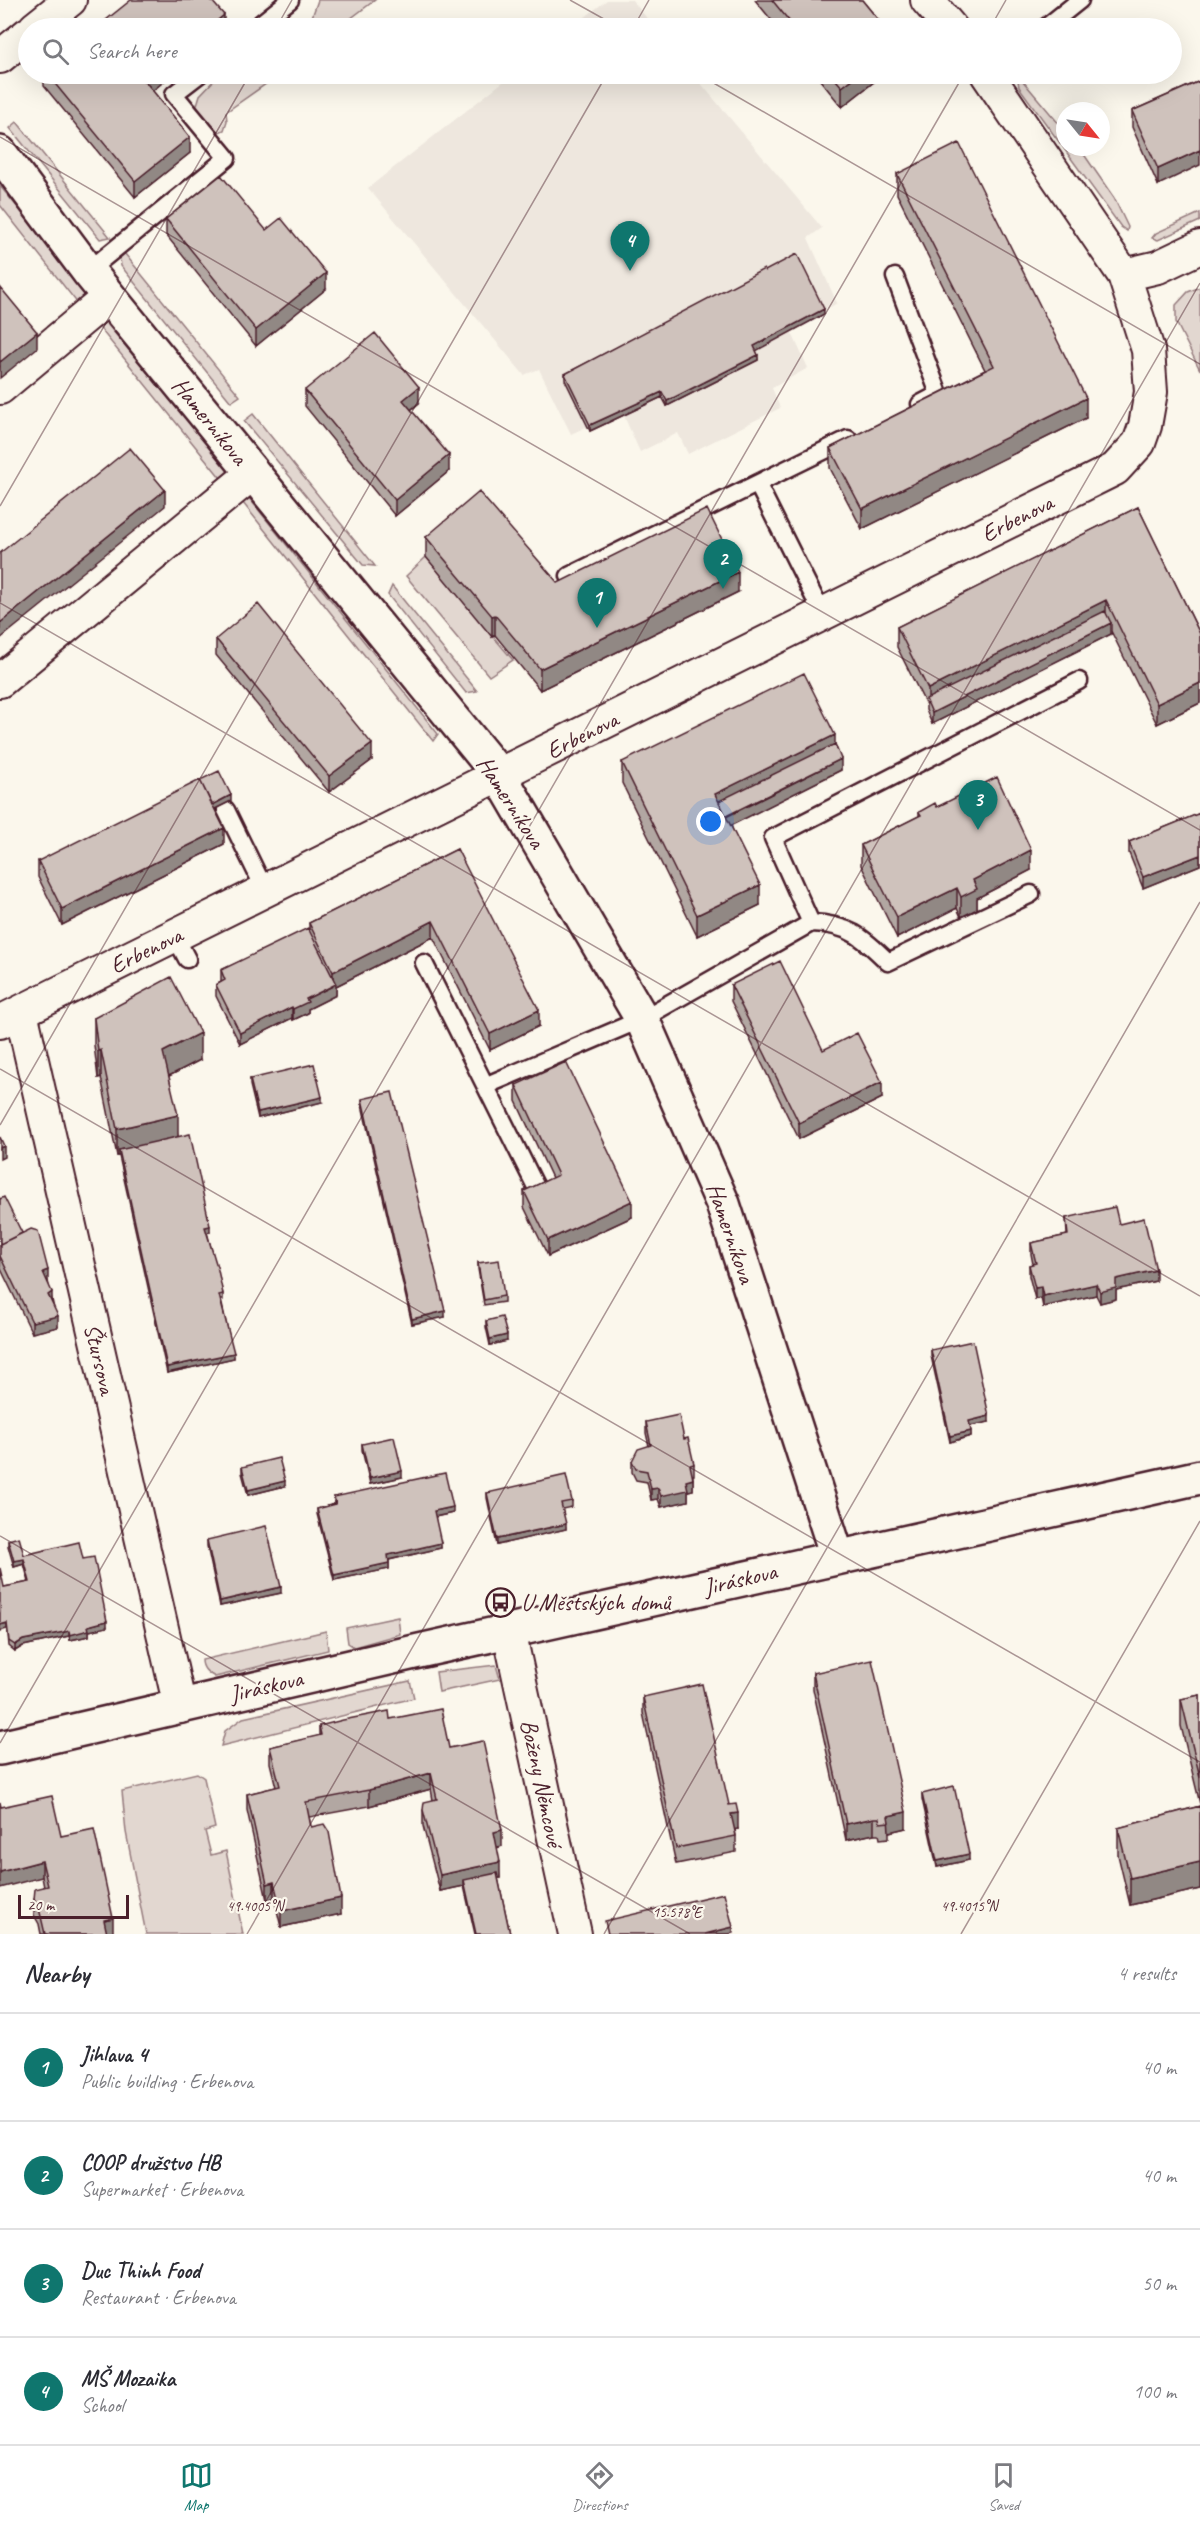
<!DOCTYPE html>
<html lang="en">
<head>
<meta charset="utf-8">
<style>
  body { margin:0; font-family:Caveat,sans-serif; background:#f2f2f3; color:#2b2b33 }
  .compass { position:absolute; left:1056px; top:102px; width:54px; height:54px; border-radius:50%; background:#fff; box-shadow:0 6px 24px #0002; rotate:120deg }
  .scale { position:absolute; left:18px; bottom:15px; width:111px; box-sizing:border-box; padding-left:6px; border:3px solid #4a1f2b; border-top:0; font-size:16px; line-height:21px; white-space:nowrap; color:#4a1f2b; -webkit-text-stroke:4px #fbf7ec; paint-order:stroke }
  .you { position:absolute; left:711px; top:822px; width:21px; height:21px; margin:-15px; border:4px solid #fff; border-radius:50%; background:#1a73e8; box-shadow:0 0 0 9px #1a73e833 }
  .badge { display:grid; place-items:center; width:39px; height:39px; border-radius:50%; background:#0f766e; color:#fff; font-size:20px; font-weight:700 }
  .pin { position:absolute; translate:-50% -50px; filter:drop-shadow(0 2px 3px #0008) }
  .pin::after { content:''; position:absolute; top:32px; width:21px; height:18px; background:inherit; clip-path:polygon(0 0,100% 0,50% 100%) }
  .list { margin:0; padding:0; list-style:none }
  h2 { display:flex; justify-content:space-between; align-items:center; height:78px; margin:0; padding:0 24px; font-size:26px }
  h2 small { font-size:20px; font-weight:400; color:#7c7c81 }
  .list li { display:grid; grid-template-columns:39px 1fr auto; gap:18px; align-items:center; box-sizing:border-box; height:108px; padding:0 24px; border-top:2px solid #e1e1e2 }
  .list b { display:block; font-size:22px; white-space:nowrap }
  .list p { margin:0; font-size:20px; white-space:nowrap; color:#7c7c81 }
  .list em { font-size:20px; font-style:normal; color:#7c7c81 }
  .icon { flex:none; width:33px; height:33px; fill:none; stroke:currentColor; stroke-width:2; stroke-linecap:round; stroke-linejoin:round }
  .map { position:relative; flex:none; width:1200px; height:1934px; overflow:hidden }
  .search { position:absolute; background:#fff; box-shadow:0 6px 24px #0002; left:18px; right:18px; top:18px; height:66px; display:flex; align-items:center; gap:15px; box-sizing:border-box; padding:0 21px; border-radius:33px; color:#7c7c81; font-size:22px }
  .sheet { height:510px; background:#fff }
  nav { display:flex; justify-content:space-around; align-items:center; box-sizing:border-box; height:84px; border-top:2px solid #e1e1e2; background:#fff; font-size:16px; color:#7c7c81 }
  nav a { display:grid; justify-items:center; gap:3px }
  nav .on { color:#0f766e }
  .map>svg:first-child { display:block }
  .built { fill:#eee7de }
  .green { fill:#e2d7d0; stroke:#967b7e; stroke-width:1.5 }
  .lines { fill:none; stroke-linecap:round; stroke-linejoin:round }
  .lane-casing { stroke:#4a1f2b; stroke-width:21 }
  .street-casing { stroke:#4a1f2b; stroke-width:36 }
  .secondary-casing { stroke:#4a1f2b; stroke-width:38 }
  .lane { stroke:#fbf7ec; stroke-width:16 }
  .street { stroke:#fbf7ec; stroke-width:32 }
  .secondary { stroke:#fbf7ec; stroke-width:33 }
  .wall { fill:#b2a7a2; stroke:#4a1f2b; stroke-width:1.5 }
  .shaded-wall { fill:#918884; stroke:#4a1f2b; stroke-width:1.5 }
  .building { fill:#cfc2bc; stroke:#4a1f2b; stroke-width:1.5 }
  .ticks { fill:none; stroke:#4a1f2b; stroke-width:1.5; stroke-opacity:0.45 }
  .labels { text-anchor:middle; stroke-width:4.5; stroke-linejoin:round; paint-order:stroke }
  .street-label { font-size:24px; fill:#4a1f2b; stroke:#fbf7ec }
  .poi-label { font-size:24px; fill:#4a1f2b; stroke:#fbf7ec; text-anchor:start }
  .ticks-label { font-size:15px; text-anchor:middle; fill:#4a1f2b; stroke:#fbf7ec; stroke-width:4.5; stroke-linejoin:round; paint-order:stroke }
</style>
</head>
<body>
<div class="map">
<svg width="1200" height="1934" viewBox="0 0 1200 1934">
  <rect width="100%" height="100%" fill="#fbf7ec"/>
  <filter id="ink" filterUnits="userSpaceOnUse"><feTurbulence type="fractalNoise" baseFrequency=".0167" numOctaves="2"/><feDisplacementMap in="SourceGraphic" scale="12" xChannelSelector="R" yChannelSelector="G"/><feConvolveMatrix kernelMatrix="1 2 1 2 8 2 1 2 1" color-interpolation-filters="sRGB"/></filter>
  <g filter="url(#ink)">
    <path class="built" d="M607 0H632L655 28H571Z
      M513 74H693L822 228 808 238 837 303 791 331 808 368 772 388 780 408 688 454 678 433 640 452 624 416 590 431 586 427 571 434 539 369 524 375 368 188Z"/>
    <path class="green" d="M318 0H375L338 28H301L311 20Z
      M220 74H280L226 112 227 121 224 130 219 132 208 125 196 108 200 95Z
      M1017 74 1065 131V147H1079L1083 153 1114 198 1128 227 1127 231 1121 227 1019 87Z
      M17 122 110 237 100 239 10 128Z
      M0 186 90 295 82 309 0 205Z
      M1200 213V221L1158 240 1152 238 1156 233Z
      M125 253V254L240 396 231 402 121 266 120 258Z
      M1200 287V370L1176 322V305L1188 292Z
      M103 319 231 473 224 482 94 321Z
      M253 414 375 566 363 565 244 421Z
      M239 498H249L438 734 433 741Z
      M426 557 513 660 489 676 406 576Z
      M392 586 477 691 466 693 388 595Z
      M398 1617 400 1634 354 1647 348 1643 346 1628Z
      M326 1631 328 1650 215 1677C208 1673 202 1669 202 1660Z
      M496 1665 500 1679 439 1692 436 1672Z
      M410 1681 414 1698 221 1746 225 1731 243 1718Z
      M197 1773 204 1778 215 1828 205 1831 211 1855 226 1851 243 1934H146L126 1832 122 1791Z"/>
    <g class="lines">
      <defs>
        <path id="lane" d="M255 28 290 0
          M1045 28 1080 0
          M88 271 227 158 174 94 200 74
          M895 277 939 394 920 404
          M758 485 823 615
          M569 576 848 439
          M226 810 266 892
          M811 923 773 838 1079 681
          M175 936 187 959
          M424 963 537 1189
          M487 1085 642 1019 811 923C848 924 863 937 888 962L1031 894"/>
        <path id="street" d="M927 0 951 28
          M35 28 70 0
          M0 57 28 34
          M1124 275 1158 267 1200 247
          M0 388 109 297
          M0 681 253 473
          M21 1012 180 1707
          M0 1022 1115 469 1139 443 1145 426 1151 392 1148 350 1124 275 987 74
          M509 1631 575 1934"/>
        <path id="secondary" d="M0 153 88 271 500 776 642 1019 723 1204 837 1556
          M0 1748 419 1651 1200 1477"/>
      </defs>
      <use href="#lane" class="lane-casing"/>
      <use href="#street" class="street-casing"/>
      <use href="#secondary" class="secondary-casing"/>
      <use href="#lane" class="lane"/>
      <use href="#street" class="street"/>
      <use href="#secondary" class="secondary"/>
    </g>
    <path class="wall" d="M755 0H862L885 28H778Z
      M44 74H173L152 91 190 153 135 197 44 86Z
      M815 74H884L842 107Z
      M1200 81 1158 185 1132 127V111Z
      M897 174 1086 418 862 529 830 468V448L985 370 897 194Z
      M166 219 326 289 256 346 166 235Z
      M765 271 824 314 756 350 758 360 667 406 662 397 590 431 565 380V374Z
      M305 390 419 403 411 410 449 471 395 516 305 406Z
      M1138 507 1200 634V703L1157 724 1111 631V634L932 724 926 710V705L897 647V627Z
      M426 537 558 583 738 592 540 690 495 635 492 637 426 557Z
      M216 639 372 760 329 792 216 655Z
      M835 744 841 770 731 825 760 905 697 936 622 783V762Z
      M231 801 215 809 224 844 62 925 38 877V861Z
      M937 807 1031 870 977 898V909L961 917 957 908 897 938 861 865V845L919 816V812Z
      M1200 813V865L1143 888 1129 853V842Z
      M457 849 539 1026 490 1050 433 937 336 986V995L308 1009V1013L293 1020 292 1018 240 1044 216 996V985L221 982V970L309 930V923Z
      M731 985 823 1050 882 1098 799 1139 731 1001Z
      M94 1018 200 1060 169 1076 178 1137 210 1232H207L223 1294V1300H221L234 1358 167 1373 119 1156H117L101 1077 98 1078 94 1045Z
      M250 1079 322 1102 258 1118 250 1085Z
      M516 1085 632 1217 548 1256 524 1207V1191L552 1178 516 1101Z
      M362 1099 445 1317 412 1324 362 1105Z
      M0 1199 22 1233 48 1281 58 1327 32 1333 0 1267Z
      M1066 1218 1119 1224 1156 1281 1116 1290V1299L1100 1303 1096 1295 1043 1307 1041 1298 1035 1299 1029 1276V1265L1033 1264 1031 1254V1243L1067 1235Z
      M478 1263 504 1296V1302L484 1305 478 1269Z
      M486 1321 507 1341 490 1345 486 1327Z
      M931 1350 989 1422 970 1426 971 1436 950 1442 931 1356Z
      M646 1422 684 1439 694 1464V1475H693V1490L688 1491V1501L661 1507 658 1499 651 1500 647 1482 636 1480 632 1472V1461L649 1446 646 1433Z
      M362 1444 402 1477 370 1484 362 1450Z
      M242 1467 285 1486 248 1495 242 1473Z
      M487 1493 572 1501V1507L562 1509 566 1529 497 1545 487 1498Z
      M334 1497 453 1513 435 1517 441 1548 389 1560V1569L334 1580 317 1514V1509L334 1504Z
      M8 1540 24 1555 83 1559 107 1627 89 1631V1636L70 1640 69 1636 23 1646 15 1651 9 1646 4 1587 29 1582 24 1564 14 1567 8 1546Z
      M207 1540 281 1593 220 1606 207 1546Z
      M813 1673 906 1828 889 1832V1838L880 1839 879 1834H874L846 1840 813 1689Z
      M1200 1695V1804L1181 1726V1699Z
      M643 1697 729 1805 738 1829H735L736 1836V1852L676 1864 643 1713Z
      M390 1719 449 1748 502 1846 497 1848 500 1878H498L510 1934H475L464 1886 440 1891 423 1826V1810L433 1800 431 1789 369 1806 309 1817 311 1827 341 1914 281 1927 274 1898 267 1900 247 1810V1794L276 1787 270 1763V1747L319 1736V1726Z
      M922 1794 969 1860 937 1867 922 1799Z
      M1200 1806V1889L1130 1905 1118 1855V1828Z
      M1 1807 61 1836 113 1934H41L39 1924 34 1915V1899L44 1887 42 1877Z"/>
    <path class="shaded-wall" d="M224 15V28H208Z
      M154 74H173L145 97V81Z
      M859 74H884L842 107V87Z
      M190 137V153L135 197V181Z
      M1200 150V165L1158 185V169Z
      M326 273V289L256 346V330Z
      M824 309V314L754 352V346Z
      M37 332V348L0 378V362Z
      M758 355V360L667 406V401Z
      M419 387V403L403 416V400Z
      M662 392V397L590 431V425Z
      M1086 398V418L862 529V509Z
      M449 455V471L395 516V500Z
      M165 490V506L0 639V623Z
      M738 572V592L540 690V669Z
      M1106 600V621L928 703V689Z
      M495 615V635L492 637V616Z
      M1111 623V634L932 724V713Z
      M1200 683V703L1157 724V704Z
      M835 735V755L719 812 715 794Z
      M372 744V760L329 792V776Z
      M841 759V770L722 830V819Z
      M231 795V801L211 811V806Z
      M224 828V844L62 925V909Z
      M1031 850V870L977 898V909L961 917V897L973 880Z
      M1200 855V865L1143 888V877Z
      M760 885V905L697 936V915Z
      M957 888V908L897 938V917Z
      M433 921V937L336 986V995L308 1009V1013L293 1020V1009L306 999 333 986V972Z
      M292 1007V1018L240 1044V1033Z
      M539 1010V1026L490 1050V1034Z
      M200 1033V1060L163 1079V1052Z
      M101 1050V1077L98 1078V1051Z
      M882 1082V1098L799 1139V1123Z
      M322 1097V1102L258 1118V1112Z
      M178 1115V1142L119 1150V1156H117V1129Z
      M4 1146V1157L0 1159V1148Z
      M632 1201V1217L548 1256V1240Z
      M210 1226V1232L205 1233V1227Z
      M48 1270V1281L43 1283V1272Z
      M1156 1270V1281L1116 1290V1299L1100 1303V1292L1116 1279Z
      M1096 1284V1295L1043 1307V1296Z
      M1041 1287V1298L1035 1299V1288Z
      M52 1292V1303L48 1295Z
      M445 1311V1317L412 1324V1319Z
      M58 1316V1327L32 1333V1322Z
      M507 1335V1341L490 1345V1339Z
      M234 1353V1358L167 1373V1367Z
      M989 1416V1422L969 1426V1421Z
      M971 1431V1436L950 1442V1436Z
      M402 1471V1477L370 1484V1478Z
      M693 1479V1490L688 1491V1501L661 1507V1496L686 1481Z
      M285 1481V1486L248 1495V1490Z
      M658 1488V1499L651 1500V1489Z
      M453 1507V1513L434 1517V1511Z
      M566 1524V1529L497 1545V1539Z
      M441 1543V1548L388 1560V1555Z
      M24 1559V1564L14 1567V1561Z
      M389 1563V1569L334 1580V1575Z
      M281 1587V1593L220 1606V1601Z
      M107 1621V1627L89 1631V1636L70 1640V1635L88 1626Z
      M7 1623V1629L0 1631V1625Z
      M69 1631V1636L23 1646 15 1651V1645L23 1640Z
      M431 1773V1789L369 1806V1790Z
      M906 1812V1828L889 1832 888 1816Z
      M738 1813V1829L731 1830V1814Z
      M874 1818V1834L846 1840V1824Z
      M502 1830V1846L494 1848V1832Z
      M969 1854V1860L937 1867V1861Z
      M42 1861V1877L0 1888V1872Z
      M500 1862V1878L465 1886 464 1880V1886L440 1891V1875Z
      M1200 1862V1889L1130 1905V1878Z
      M274 1882V1898L267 1900V1884Z
      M341 1898V1914L281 1927V1911Z
      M113 1918V1934H104V1920Z
      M733 1927V1933L729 1934H705Z"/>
    <path class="building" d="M131 0H211L224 15 208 28H96Z
      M772 0H862L885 28H795Z
      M47 74H154L145 81 190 137 135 181Z
      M831 74H859L842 87Z
      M1200 81V150L1158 169 1132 111Z
      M959 143 1086 398 862 509 830 448 994 366 897 174Z
      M221 175 266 230 281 218 326 273 256 330 166 219Z
      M797 254 824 309 754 346 758 355 667 401 662 392 590 425 565 374 764 269 765 271Z
      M0 287 37 332 0 362Z
      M375 333 419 387 403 400 449 455 395 500 305 390Z
      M130 448 165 490 0 623V553Z
      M479 492 558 583 707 509 738 572 540 669 495 615 492 616 426 537Z
      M1138 507 1200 634V683L1157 704 1106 600 928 689 897 627Z
      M258 604 372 744 329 776 216 639Z
      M1105 611 1111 623 932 713 926 699Z
      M804 673 835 735 715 794 760 885 697 915 622 762Z
      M835 744 841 759 726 816 719 801Z
      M219 771 231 795 212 805 200 780Z
      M997 777 1031 850 973 880 977 889 961 897 957 888 897 917 861 845 921 815 919 812 935 803 937 807Z
      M200 780 224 828 62 909 38 861Z
      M1200 813V855L1143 877 1129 842Z
      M457 849 539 1010 490 1034 433 921 333 972 309 923Z
      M308 928 336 984 306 999 308 1002 293 1009 292 1007 240 1033 216 985 225 980 221 970Z
      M780 961 823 1050 857 1033 882 1082 799 1123 731 985Z
      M171 977 200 1033 163 1052 178 1115 117 1129 101 1050 98 1051 94 1018Z
      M566 1062 632 1201 548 1240 524 1191 558 1175 516 1085Z
      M314 1064 322 1097 258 1112 250 1079Z
      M392 1092 445 1311 412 1319 362 1099Z
      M190 1134 210 1226 205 1227 218 1270 223 1294 219 1295 234 1353 167 1367 119 1150Z
      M0 1137 4 1146 0 1148Z
      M4 1197 22 1233 0 1244V1199Z
      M1115 1207 1119 1224 1144 1218 1156 1270 1116 1279V1288L1100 1292 1096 1284 1043 1296 1041 1287 1035 1288 1029 1265 1036 1263 1031 1243 1068 1235 1066 1218Z
      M31 1229 38 1231 48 1270 43 1272 52 1292 48 1295 58 1316 32 1322 0 1256V1244Z
      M499 1260 504 1296 484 1300 478 1263Z
      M502 1317 507 1335 490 1339 486 1321Z
      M973 1341 989 1416 969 1421 971 1431 950 1436 931 1350Z
      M679 1415 684 1439 688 1438 694 1464 690 1465 693 1479 686 1481 688 1490 661 1496 658 1488 651 1489 647 1471 636 1469 632 1461 638 1449 651 1445 646 1422Z
      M394 1437 402 1471 370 1478 362 1444Z
      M279 1458 285 1481 248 1490 242 1467Z
      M445 1473 453 1507 434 1511 441 1543 388 1555 389 1563 334 1575 317 1509 336 1504 334 1497Z
      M566 1475 572 1501 561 1503 566 1524 497 1539 487 1493Z
      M266 1526 281 1587 220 1601 207 1540Z
      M19 1537 24 1555 79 1542 83 1559 94 1557 107 1621 88 1626 89 1630 70 1635 69 1631 23 1640 15 1645 9 1641 7 1623 0 1625V1568L4 1587 30 1582 24 1559 14 1561 8 1540Z
      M872 1660 906 1812 888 1816 889 1822 880 1823 879 1818H874L846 1824 813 1673Z
      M702 1684 729 1805 736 1804 738 1813 731 1814 736 1836 676 1848 643 1697Z
      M1200 1695V1777L1181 1699Z
      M441 1709 449 1748 483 1741 502 1830 494 1832 500 1862 440 1875 423 1810 424 1802 437 1799 431 1773 369 1790 306 1802 311 1827 324 1824 329 1832 341 1898 281 1911 274 1882 267 1884 247 1794 280 1786 270 1747 321 1735 319 1726 343 1720 389 1711 390 1719Z
      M954 1786 969 1854 937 1861 922 1794Z
      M52 1796 61 1836 94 1829 113 1918 104 1920 107 1934H45L39 1908 34 1899 35 1889 48 1886 42 1861 0 1872V1802L1 1807Z
      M1200 1806V1862L1130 1878 1118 1828Z
      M497 1873 510 1934H476L464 1880Z
      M724 1893 733 1927 705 1934H608L605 1921Z"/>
  </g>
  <path class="ticks" d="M570 0 620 28M276 28 292 0M633 28 649 0M990 28 1006 0M698 74 1200 364M0 137 1200 830M0 506 250 74M0 603 1200 1296M0 1069 1200 1762M0 1125 607 74M0 1536 690 1934M0 1743 964 74M247 1934 1200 283M604 1934 1200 902M961 1934 1200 1521"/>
  <defs>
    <symbol id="bus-ring" viewBox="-11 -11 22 22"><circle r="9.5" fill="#fbf7ec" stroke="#4a1f2b" stroke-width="1.5"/><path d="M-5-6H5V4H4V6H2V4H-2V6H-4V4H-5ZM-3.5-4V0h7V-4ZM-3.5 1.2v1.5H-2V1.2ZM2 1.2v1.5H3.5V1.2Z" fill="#4a1f2b"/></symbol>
  </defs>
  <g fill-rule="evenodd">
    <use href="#bus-ring" x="484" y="1586" width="33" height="33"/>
  </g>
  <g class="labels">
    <g class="street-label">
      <text transform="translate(210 421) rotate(51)" y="8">Hamerníkova</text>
      <text transform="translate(1017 518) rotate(-27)" y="8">Erbenova</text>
      <text transform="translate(582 735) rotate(-27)" y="8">Erbenova</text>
      <text transform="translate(511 802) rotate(57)" y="8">Hamerníkova</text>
      <text transform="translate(146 950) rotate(-26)" y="8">Erbenova</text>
      <text transform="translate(731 1233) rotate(71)" y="8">Hamerníkova</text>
      <text transform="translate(100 1359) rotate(77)" y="8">Štursova</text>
      <text transform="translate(740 1579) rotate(-13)" y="8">Jiráskova</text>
      <text transform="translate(266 1686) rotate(-13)" y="8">Jiráskova</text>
      <text transform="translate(542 1783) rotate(78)" y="8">Boženy Němcové</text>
    </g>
    <g class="poi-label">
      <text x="521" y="1610">U Městských domů</text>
    </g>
  </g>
  <g class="ticks-label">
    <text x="255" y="1911">49.4005°N</text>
    <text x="969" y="1911">49.4015°N</text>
    <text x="677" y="1917">15.578°E</text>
  </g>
</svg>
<svg class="compass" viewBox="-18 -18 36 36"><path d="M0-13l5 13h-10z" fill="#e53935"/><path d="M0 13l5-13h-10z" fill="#7c7c81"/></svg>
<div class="scale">20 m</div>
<div class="you"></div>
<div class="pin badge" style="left:597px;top:628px">1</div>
<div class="pin badge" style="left:723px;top:589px">2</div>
<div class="pin badge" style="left:978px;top:830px">3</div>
<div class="pin badge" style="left:630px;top:271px">4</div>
<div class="search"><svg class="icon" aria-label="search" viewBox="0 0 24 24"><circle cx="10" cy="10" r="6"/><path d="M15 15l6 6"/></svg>Search here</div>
</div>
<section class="sheet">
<h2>Nearby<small>4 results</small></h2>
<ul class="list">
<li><span class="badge">1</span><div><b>Jihlava 4</b><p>Public building · Erbenova</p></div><em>40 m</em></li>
<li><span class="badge">2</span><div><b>COOP družstvo HB</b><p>Supermarket · Erbenova</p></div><em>40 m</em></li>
<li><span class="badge">3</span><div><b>Duc Thinh Food</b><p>Restaurant · Erbenova</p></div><em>50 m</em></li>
<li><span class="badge">4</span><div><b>MŠ Mozaika</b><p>School</p></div><em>100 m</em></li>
</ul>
</section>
<nav>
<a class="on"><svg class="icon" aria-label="map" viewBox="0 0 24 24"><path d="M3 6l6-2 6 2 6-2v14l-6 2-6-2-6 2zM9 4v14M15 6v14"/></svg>Map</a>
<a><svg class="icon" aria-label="directions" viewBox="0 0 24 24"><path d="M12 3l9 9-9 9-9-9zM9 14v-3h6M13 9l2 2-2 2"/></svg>Directions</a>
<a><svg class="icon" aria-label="saved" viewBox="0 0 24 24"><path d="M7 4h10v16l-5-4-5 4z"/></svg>Saved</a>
</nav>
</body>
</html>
